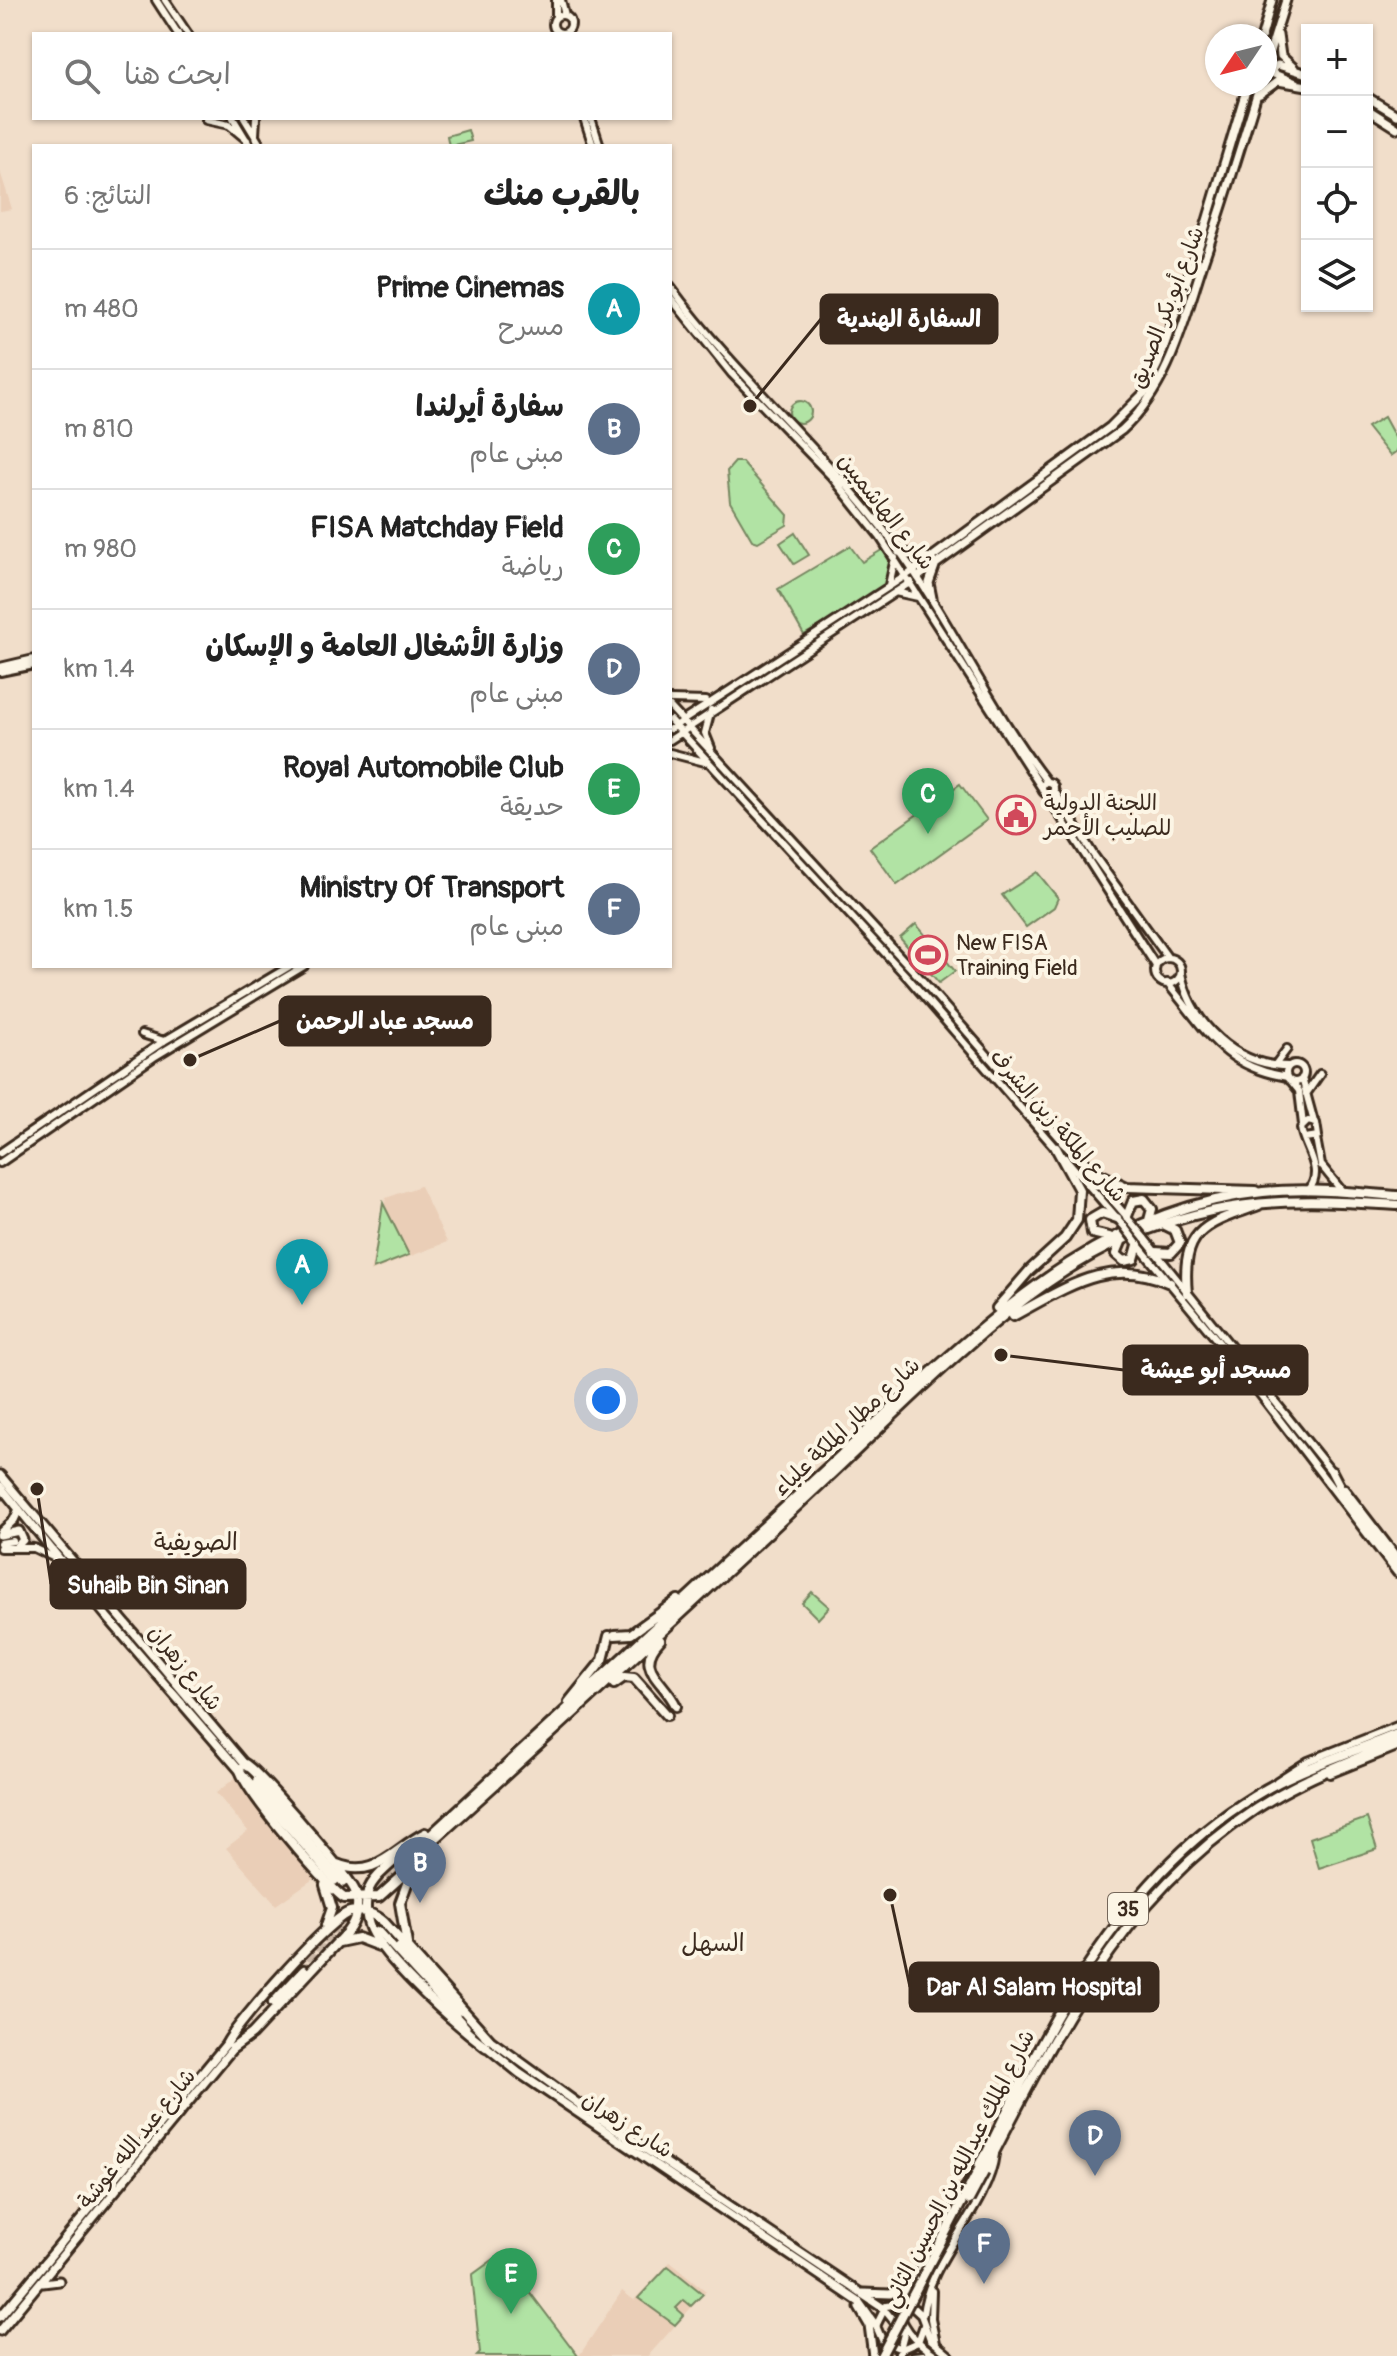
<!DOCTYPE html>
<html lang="ar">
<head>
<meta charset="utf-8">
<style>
  body { margin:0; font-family:Pangolin,"Playpen Sans Arabic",sans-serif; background:#f2f2f2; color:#222; direction:rtl }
  .controls { position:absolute; right:24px; top:24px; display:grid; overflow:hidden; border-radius:0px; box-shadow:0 2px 6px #0004 }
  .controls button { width:72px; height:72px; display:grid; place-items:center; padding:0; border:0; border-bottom:2px solid #e0e0e0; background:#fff; color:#222; font:40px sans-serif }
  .compass { position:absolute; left:1205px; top:24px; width:72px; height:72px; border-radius:50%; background:#fff; box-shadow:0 2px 6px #0004; rotate:235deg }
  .you { position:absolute; left:606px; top:1400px; width:28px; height:28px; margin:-20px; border:6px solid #fff; border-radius:50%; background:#1a73e8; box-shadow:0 0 0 12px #1a73e833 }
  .badge { display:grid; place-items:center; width:52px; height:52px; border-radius:50%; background:#0f766e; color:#fff; font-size:26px; font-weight:700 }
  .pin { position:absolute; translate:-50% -66px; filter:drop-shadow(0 2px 4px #0008) }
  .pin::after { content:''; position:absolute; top:42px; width:28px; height:24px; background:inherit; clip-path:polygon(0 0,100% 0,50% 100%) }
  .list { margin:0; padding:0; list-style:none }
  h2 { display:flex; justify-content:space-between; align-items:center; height:104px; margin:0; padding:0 32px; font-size:34px }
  h2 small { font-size:26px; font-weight:400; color:#767676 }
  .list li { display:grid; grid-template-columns:52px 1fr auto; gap:24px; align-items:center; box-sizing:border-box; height:120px; padding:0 32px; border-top:2px solid #e0e0e0 }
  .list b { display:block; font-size:30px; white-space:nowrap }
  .list p { margin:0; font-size:26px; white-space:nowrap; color:#767676 }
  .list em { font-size:26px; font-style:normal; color:#767676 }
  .icon { flex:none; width:44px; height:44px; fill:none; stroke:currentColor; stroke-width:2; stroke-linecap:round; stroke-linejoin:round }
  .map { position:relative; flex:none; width:1397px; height:2356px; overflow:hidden; direction:ltr }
  .search { position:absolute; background:#fff; box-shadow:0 2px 6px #0004; left:32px; top:32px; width:640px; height:88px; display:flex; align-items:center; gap:20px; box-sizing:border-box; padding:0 28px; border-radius:0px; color:#767676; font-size:30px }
  .panel { position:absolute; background:#fff; box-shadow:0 2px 6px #0004; left:32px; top:144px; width:640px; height:824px; border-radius:0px; direction:rtl }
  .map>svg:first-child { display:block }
  .built { fill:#eaceb7 }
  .green { fill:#b1e3a4; stroke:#768661; stroke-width:2 }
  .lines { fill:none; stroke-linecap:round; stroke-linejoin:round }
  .secondary-tunnel { stroke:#cdbaa8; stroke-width:6; stroke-dasharray:6 3; stroke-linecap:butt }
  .primary-tunnel { stroke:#cdbaa8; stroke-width:7; stroke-dasharray:7 3.5; stroke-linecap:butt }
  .motorway-tunnel { stroke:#cdbaa8; stroke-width:8; stroke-dasharray:8 4; stroke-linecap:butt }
  .secondary-casing { stroke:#3b2a1e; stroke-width:12 }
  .primary-casing { stroke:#3b2a1e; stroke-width:13 }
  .trunk-casing { stroke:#3b2a1e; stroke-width:14 }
  .motorway-casing { stroke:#3b2a1e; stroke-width:14 }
  .secondary { stroke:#fcf5e5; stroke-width:6 }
  .primary { stroke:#fcf5e5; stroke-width:7 }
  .trunk { stroke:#fcf5e5; stroke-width:8 }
  .motorway { stroke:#fcf5e5; stroke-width:8 }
  .secondary-bridge-casing { stroke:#3b2a1e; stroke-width:12; stroke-linecap:butt }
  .trunk-bridge-casing { stroke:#3b2a1e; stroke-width:14; stroke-linecap:butt }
  .secondary-bridge { stroke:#fcf5e5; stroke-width:6 }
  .trunk-bridge { stroke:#fcf5e5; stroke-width:8 }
  .labels { text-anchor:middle; stroke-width:8; stroke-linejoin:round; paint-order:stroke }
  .shield { fill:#fcf5e5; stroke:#75675a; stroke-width:2 }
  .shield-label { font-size:20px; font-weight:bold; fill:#3b2a1e }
  .street-label { font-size:22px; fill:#3b2a1e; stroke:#fcf5e5 }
  .poi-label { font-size:22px; fill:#3b2a1e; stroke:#fcf5e5; text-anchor:start }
  .neighbourhood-label { font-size:24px; fill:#3b2a1e; stroke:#fcf5e5 }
  .leader { fill:none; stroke:#3b2a1e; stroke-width:3 }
  .callout-dot { fill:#3b2a1e; stroke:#fcf5e5; stroke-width:3 }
  .callout { fill:#3b2a1e; stroke:#3b2a1e; stroke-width:3 }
  .callout-label { font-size:24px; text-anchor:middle; font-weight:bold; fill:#fff }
</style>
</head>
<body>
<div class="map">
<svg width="1397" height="2356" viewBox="0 0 1397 2356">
  <rect width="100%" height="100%" fill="#f1deca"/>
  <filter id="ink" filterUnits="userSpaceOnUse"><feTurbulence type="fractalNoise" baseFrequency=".0125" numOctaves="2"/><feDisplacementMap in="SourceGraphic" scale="16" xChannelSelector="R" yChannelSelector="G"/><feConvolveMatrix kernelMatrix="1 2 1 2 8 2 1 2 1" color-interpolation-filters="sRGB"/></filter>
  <g filter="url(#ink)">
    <path class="built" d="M0 171 12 209 1 211H0Z
      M420 1186 447 1242 370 1272 386 1198Z
      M235 1778 316 1877 276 1905 226 1848 248 1831 216 1793Z
      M670 2262 706 2291 648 2356H579L622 2291 634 2300Z"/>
    <path class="green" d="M468 130 471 141 449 146 447 136Z
      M789 412a11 11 0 1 1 22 0a11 11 0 1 1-22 0Z
      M1384 417 1397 441V451L1390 456 1367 427Z
      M735 462H742L788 515 787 525 758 542 752 540 730 502 727 471Z
      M795 533 809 555 794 564 780 543Z
      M850 546 862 562 885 548C892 557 896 568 889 578 876 598 826 622 804 635L778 589Z
      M960 784 987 820 897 885 870 848Z
      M1037 872 1058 898 1054 907 1026 927 1002 895Z
      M916 924 955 971 939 983 900 938Z
      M383 1203 409 1255 373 1269Z
      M812 1592 829 1607 818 1619 802 1603Z
      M1367 1818 1377 1849 1319 1868 1310 1838Z
      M501 2254 578 2356H477L480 2353 472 2275Z
      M668 2266 703 2294 691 2306 684 2300 676 2308 684 2315 675 2325 638 2298Z"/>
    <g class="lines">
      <path class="secondary-tunnel" d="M19 1541 46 1546 67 1559"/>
      <path class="primary-tunnel" d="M339 1886 351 1899
        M370 1914 381 1928"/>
      <path class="motorway-tunnel" d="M368 1894 405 1859
        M298 1967 338 1923
        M304 1970 358 1912"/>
      <defs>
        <path id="secondary" d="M156 0 178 34
          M165 0 188 34
          M556 0V16
          M561 0 565 15
          M553 24a9 9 0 1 1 18 0a9 9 0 1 1-18 0Z
          M233 118 250 146
          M244 118 261 146
          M584 118 593 146
          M591 118 600 146
          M206 120 229 125 247 140
          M255 135 256 118
          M670 286C736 376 821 448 889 537 948 614 987 705 1047 782
          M670 297 732 374 832 477 880 537 1041 787
          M889 585 895 558
          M895 592 918 597
          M0 667 34 659
          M0 672 34 665
          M670 700 706 701
          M670 707 920 978 1066 1145
          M670 720 909 979 1057 1150
          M670 729 910 573
          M670 740 911 582
          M711 748 705 733 711 710
          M670 753 705 762
          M1042 788a6 6 0 1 1 12 0a6 6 0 1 1-12 0Z
          M1054 790 1093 854 1168 958
          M1046 794 1156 966
          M1155 971a13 13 0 1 1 26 0a13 13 0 1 1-26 0Z
          M1181 973C1191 1024 1237 1066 1288 1066
          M1167 983C1207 1030 1221 1066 1287 1077
          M142 1034 164 1041
          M1286 1073a9 9 0 1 1 18 0a9 9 0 1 1-18 0Z
          M1275 1065 1287 1049
          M1302 1078 1314 1122
          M1291 1081 1299 1091 1303 1125
          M1306 1094 1320 1074
          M1305 1138 1318 1136 1316 1123 1308 1121 1301 1128C1304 1149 1326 1170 1308 1191
          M1316 1138 1321 1165 1342 1191
          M0 1153 164 1041 290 966
          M1065 1158 1123 1225
          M0 1163 154 1057 304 966
          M1083 1166 1128 1218
          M1144 1238 1334 1475
          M1138 1245 1236 1363 1397 1573
          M1344 1488 1397 1557
          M0 1543 13 1541
          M0 1548H34L57 1559
          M1330 1774 1397 1747
          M1277 1781 1308 1761 1397 1726
          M932 2291 931 2319 936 2343
          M883 2308 904 2334 898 2356
          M923 2314C929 2258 988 2209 995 2154
          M924 2325 918 2342 902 2349 883 2342 876 2326 886 2306 908 2303 921 2315 930 2339 950 2356
          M914 2356 933 2354
          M937 2356C920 2345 899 2327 899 2305L984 2154"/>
        <path id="primary" d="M1278 35 1281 56 1294 68
          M1262 36 1272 0
          M1265 67 1286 0
          M1296 83 1274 74 1273 67 1278 65 1307 74
          M1260 94 1278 81 1307 86
          M1367 97 1397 115
          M1367 109 1397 128
          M899 552 930 558
          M913 571 1110 427 1144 393 1158 364 1203 234 1248 84
          M918 577 1122 430C1170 386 1184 320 1204 260 1224 202 1242 143 1260 84
          M932 598 929 583 935 566
          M0 1475 247 1767
          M0 1486 107 1617 335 1881
          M1 1532 14 1520 19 1509
          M0 1535 19 1531 23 1540 17 1546
          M257 1780 343 1883
          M378 1931 466 2027
          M399 1947 459 2011
          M485 2036 587 2110 883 2308
          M483 2044 519 2073 859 2302 876 2326
          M43 2283 59 2281
          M863 2293 890 2294 910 2285
          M859 2308 869 2325 873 2356
          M0 2317 227 2043
          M0 2331 233 2048"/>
        <path id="trunk" d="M1332 1472 1344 1495 1397 1565
          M979 2169C1050 2021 1126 1862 1279 1782 1316 1763 1358 1750 1397 1734
          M984 2172C1061 2023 1129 1881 1280 1794 1317 1773 1358 1758 1397 1742"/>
        <path id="motorway" d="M1063 1142 1095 1172 1127 1187 1255 1191
          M1127 1216 1133 1201 1144 1199 1152 1209 1149 1220
          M1109 1237 1092 1233 1090 1220 1102 1213 1117 1218
          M1121 1242 1116 1254 1124 1261 1134 1259 1138 1245
          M1155 1252 1171 1253 1180 1243 1175 1230 1163 1224
          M1187 1293C1181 1229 1205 1224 1259 1205
          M997 1308 1030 1270 1065 1238 1077 1220 1079 1190 1056 1148
          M1013 1316C1067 1287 1110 1256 1170 1283
          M615 1635 631 1634 678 1600
          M660 1640C633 1668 664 1680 676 1706
          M614 1684 624 1677 634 1678 667 1715
          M569 1702 603 1660 609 1636
          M240 1769C241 1786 327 1887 344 1898L379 1897 432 1849
          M405 1851C394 1862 372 1877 368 1892 364 1905 366 1922 373 1934 394 1969 453 2022 486 2047
          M414 1858C552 1734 689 1607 825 1480 911 1400 1018 1284 1126 1238 1224 1197 1294 1198 1397 1205
          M405 1859 908 1393C1012 1299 1117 1207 1263 1192 1308 1188 1352 1192 1397 1196
          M337 1864C376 1880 394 1848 425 1833
          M325 1885 332 1908 326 1925
          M339 1942 358 1938 379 1946
          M407 1944 400 1903 411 1873
          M273 2003 304 1970
          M227 2043C238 2022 330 1917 350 1912 362 1909 375 1914 384 1922L489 2039
          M233 2048 252 2034 347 1932C356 1921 360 1905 355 1891 350 1877 257 1770 245 1764"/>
      </defs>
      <use href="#secondary" class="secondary-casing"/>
      <use href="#primary" class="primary-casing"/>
      <use href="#trunk" class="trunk-casing"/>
      <use href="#motorway" class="motorway-casing"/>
      <use href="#secondary" class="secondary"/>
      <use href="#primary" class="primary"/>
      <use href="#trunk" class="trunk"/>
      <use href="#motorway" class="motorway"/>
      <defs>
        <path id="secondary-bridge" d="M1130 1221 1144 1238
          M1123 1225 1136 1242"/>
        <path id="trunk-bridge" d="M969 2200 984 2172
          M881 2356 979 2169"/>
      </defs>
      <use href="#secondary-bridge" class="secondary-bridge-casing"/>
      <use href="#trunk-bridge" class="trunk-bridge-casing"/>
      <use href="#secondary-bridge" class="secondary-bridge"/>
      <use href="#trunk-bridge" class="trunk-bridge"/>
    </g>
  </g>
  <defs>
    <symbol id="civic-ring" viewBox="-11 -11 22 22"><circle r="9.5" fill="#fcf5e5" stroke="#d1495b" stroke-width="1.5"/><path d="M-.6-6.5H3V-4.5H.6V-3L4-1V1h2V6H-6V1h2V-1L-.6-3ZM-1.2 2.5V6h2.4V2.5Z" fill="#d1495b"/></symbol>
    <symbol id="stadium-ring" viewBox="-11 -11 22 22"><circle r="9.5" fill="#fcf5e5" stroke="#d1495b" stroke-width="1.5"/><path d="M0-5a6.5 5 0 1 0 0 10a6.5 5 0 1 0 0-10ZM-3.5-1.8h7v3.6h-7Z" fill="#d1495b"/></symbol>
  </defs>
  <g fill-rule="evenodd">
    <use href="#civic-ring" x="994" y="793" width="44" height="44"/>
    <use href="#stadium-ring" x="906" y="933" width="44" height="44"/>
  </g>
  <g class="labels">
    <rect class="shield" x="1108" y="1893" width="40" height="32" rx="6"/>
    <g class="shield-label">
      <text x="1128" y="1916">35</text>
    </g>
    <g class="street-label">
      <text transform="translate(1166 307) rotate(-69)" y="8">شارع أبو بكر الصديق</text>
      <text transform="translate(887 511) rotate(52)" y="8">شارع الهاشميين</text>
      <text transform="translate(1059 1125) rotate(49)" y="8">شارع الملكة زين الشرف</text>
      <text transform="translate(846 1426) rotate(-43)" y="8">شارع مطار الملكة علياء</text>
      <text transform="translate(186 1667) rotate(51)" y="8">شارع زهران</text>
      <text transform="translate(628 2124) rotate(33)" y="8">شارع زهران</text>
      <text transform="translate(136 2138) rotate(-51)" y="8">شارع عبد الله غوشة</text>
      <text transform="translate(958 2168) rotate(-63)" y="8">شارع الملك عبدالله بن الحسين الثاني</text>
    </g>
    <g class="poi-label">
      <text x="1044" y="810">اللجنة الدولية<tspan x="1044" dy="25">للصليب الأحمر</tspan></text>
      <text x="956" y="950">New FISA<tspan x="956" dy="25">Training Field</tspan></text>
    </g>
    <g class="neighbourhood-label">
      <text x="196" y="1550">الصويفية</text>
      <text x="713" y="1951">السهل</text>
    </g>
  </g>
  <path class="leader" d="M750 406L821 319M190 1060L280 1021M1001 1355L1124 1370M37 1489L51 1584M890 1895L910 1987"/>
  <g class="callout-dot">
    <circle cx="750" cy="406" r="8"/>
    <circle cx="190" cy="1060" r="8"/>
    <circle cx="1001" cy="1355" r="8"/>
    <circle cx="37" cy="1489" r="8"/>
    <circle cx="890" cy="1895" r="8"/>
  </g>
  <g class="callout">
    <rect x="821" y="295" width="176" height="48" rx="8"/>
    <rect x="280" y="997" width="210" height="48" rx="8"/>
    <rect x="1124" y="1346" width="183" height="48" rx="8"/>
    <rect x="51" y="1560" width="194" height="48" rx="8"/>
    <rect x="910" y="1963" width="248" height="48" rx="8"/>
  </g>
  <g class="callout-label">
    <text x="909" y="327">السفارة الهندية</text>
    <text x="385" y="1029">مسجد عباد الرحمن</text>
    <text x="1216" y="1378">مسجد أبو عيشة</text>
    <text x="148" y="1593">Suhaib Bin Sinan</text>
    <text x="1034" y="1995">Dar Al Salam Hospital</text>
  </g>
</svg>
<div class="controls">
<button>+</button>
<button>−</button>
<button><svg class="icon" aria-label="locate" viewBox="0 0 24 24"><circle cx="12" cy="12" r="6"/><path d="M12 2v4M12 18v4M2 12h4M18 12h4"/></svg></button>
<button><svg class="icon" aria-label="layers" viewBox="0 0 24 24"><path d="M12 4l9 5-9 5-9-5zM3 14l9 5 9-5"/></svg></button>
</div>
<svg class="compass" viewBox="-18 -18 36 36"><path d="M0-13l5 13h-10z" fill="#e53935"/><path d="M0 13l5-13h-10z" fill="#767676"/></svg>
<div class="you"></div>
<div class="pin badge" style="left:302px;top:1305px;background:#0f9aa8">A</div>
<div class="pin badge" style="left:420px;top:1903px;background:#5c6f8a">B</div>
<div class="pin badge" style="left:928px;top:834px;background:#2e9e5b">C</div>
<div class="pin badge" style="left:1095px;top:2176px;background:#5c6f8a">D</div>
<div class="pin badge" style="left:511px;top:2314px;background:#2e9e5b">E</div>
<div class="pin badge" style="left:984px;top:2284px;background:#5c6f8a">F</div>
<div class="search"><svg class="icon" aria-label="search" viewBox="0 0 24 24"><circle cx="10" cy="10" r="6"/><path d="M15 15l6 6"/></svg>ابحث هنا</div>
<section class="panel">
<h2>بالقرب منك<small>النتائج: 6</small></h2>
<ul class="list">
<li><span class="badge" style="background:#0f9aa8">A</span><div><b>Prime Cinemas</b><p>مسرح</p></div><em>480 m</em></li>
<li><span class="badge" style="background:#5c6f8a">B</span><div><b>سفارة أيرلندا</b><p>مبنى عام</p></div><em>810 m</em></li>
<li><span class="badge" style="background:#2e9e5b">C</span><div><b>FISA Matchday Field</b><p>رياضة</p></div><em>980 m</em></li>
<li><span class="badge" style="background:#5c6f8a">D</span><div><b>وزارة الأشغال العامة و الإسكان</b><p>مبنى عام</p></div><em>1.4 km</em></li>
<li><span class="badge" style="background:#2e9e5b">E</span><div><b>Royal Automobile Club</b><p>حديقة</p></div><em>1.4 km</em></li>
<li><span class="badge" style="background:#5c6f8a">F</span><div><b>Ministry Of Transport</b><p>مبنى عام</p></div><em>1.5 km</em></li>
</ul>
</section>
</div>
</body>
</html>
